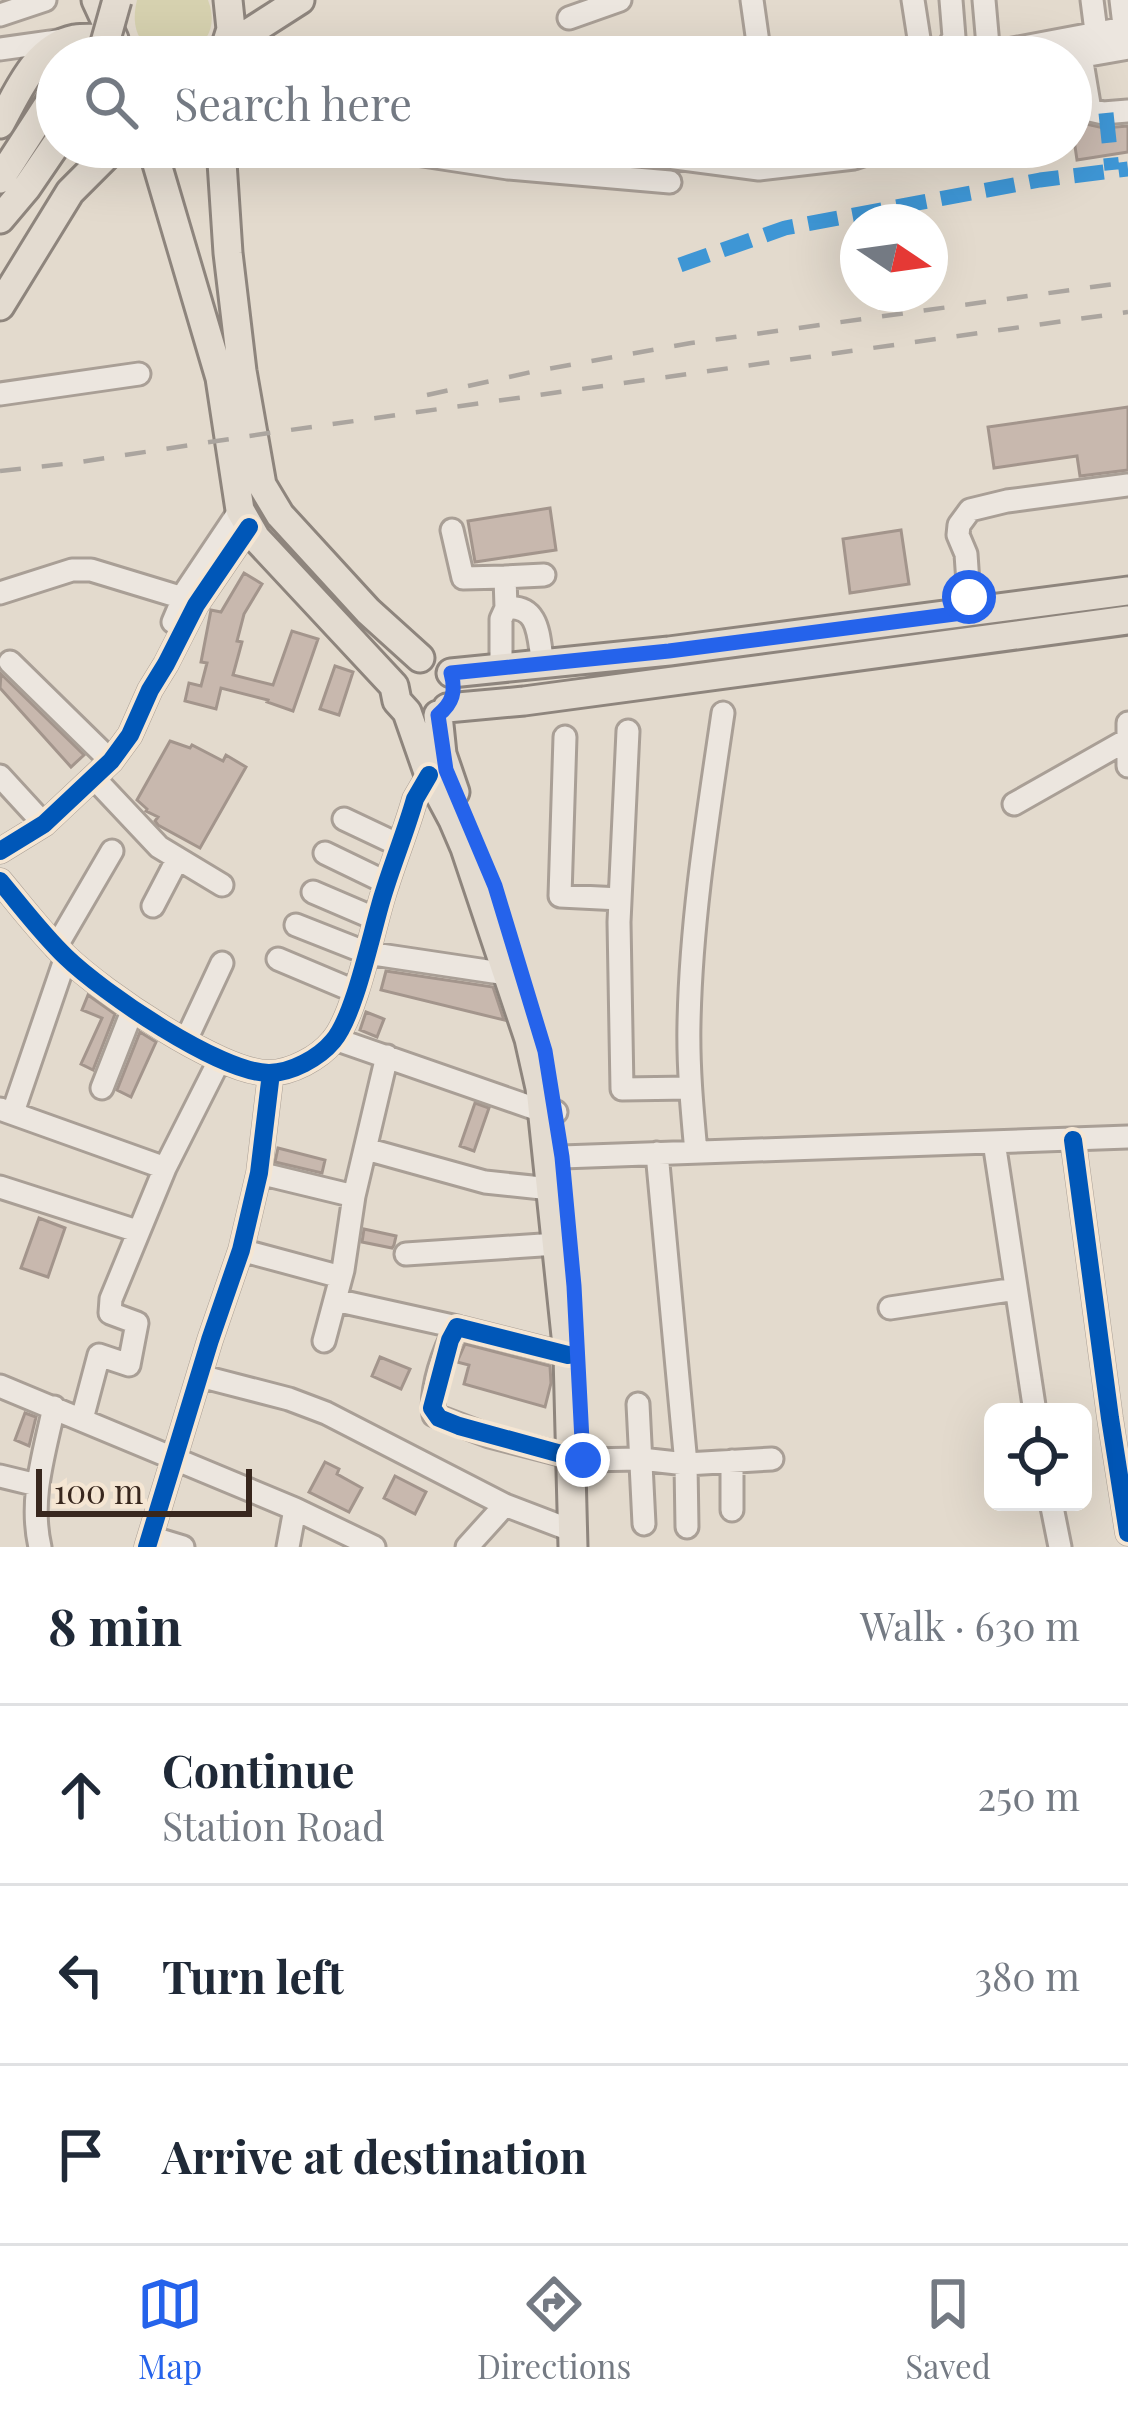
<!DOCTYPE html>
<html lang="en">
<head>
<meta charset="utf-8">
<style>
  body { margin:0; font-family:"Playfair Display",serif; background:#f6f6f7; color:#1f2937 }
  .controls { position:absolute; right:36px; bottom:36px; display:grid; overflow:hidden; border-radius:18px; box-shadow:0 12px 48px #0002 }
  .controls button { width:108px; height:108px; display:grid; place-items:center; padding:0; border:0; border-bottom:3px solid #e0e1e3; background:#fff; color:#1f2937; font:60px sans-serif }
  .compass { position:absolute; left:840px; top:204px; width:108px; height:108px; border-radius:50%; background:#fff; box-shadow:0 12px 48px #0002; rotate:103deg }
  .scale { position:absolute; left:36px; bottom:30px; width:216px; box-sizing:border-box; padding-left:12px; border:6px solid #38271e; border-top:0; font-size:33px; line-height:42px; white-space:nowrap; color:#38271e; -webkit-text-stroke:9px #f5e6d3; paint-order:stroke }
  .stop { position:absolute; width:36px; height:36px; margin:-27px; border:9px solid #2563eb; border-radius:50%; background:#fff }
  .stop.end { background:#2563eb; border-color:#fff; box-shadow:0 3px 12px #0008 }
  .list { margin:0; padding:0; list-style:none }
  h2 { display:flex; justify-content:space-between; align-items:center; height:156px; margin:0; padding:0 48px; font-size:51px }
  h2 small { font-size:39px; font-weight:400; color:#747a83 }
  .list li { display:grid; grid-template-columns:78px 1fr auto; gap:36px; align-items:center; box-sizing:border-box; height:180px; padding:0 48px; border-top:3px solid #e0e1e3 }
  .list b { display:block; font-size:45px; white-space:nowrap }
  .list p { margin:0; font-size:39px; white-space:nowrap; color:#747a83 }
  .list em { font-size:39px; font-style:normal; color:#747a83 }
  .icon { flex:none; width:66px; height:66px; fill:none; stroke:currentColor; stroke-width:2; stroke-linecap:round; stroke-linejoin:round }
  .map { position:relative; flex:none; width:1128px; height:1547px; overflow:hidden }
  .search { position:absolute; background:#fff; box-shadow:0 12px 48px #0002; left:36px; right:36px; top:36px; height:132px; display:flex; align-items:center; gap:30px; box-sizing:border-box; padding:0 42px; border-radius:66px; color:#747a83; font-size:45px }
  .sheet { height:696px; background:#fff }
  nav { display:flex; justify-content:space-around; align-items:center; box-sizing:border-box; height:168px; border-top:3px solid #e0e1e3; background:#fff; font-size:33px; color:#747a83 }
  nav a { display:grid; justify-items:center; gap:6px }
  nav .on { color:#2563eb }
  .map>svg:first-child { display:block }
  .green { fill:#d6d1af }
  .building { fill:#c8b8ae; stroke:#a3958c; stroke-width:3 }
  .lines { fill:none; stroke-linecap:round; stroke-linejoin:round }
  .minor-casing { stroke:#a99f96; stroke-width:27 }
  .major-casing { stroke:#8e857d; stroke-width:33 }
  .minor { stroke:#ece6df; stroke-width:21 }
  .major { stroke:#e3dbd0; stroke-width:27 }
  .rail { stroke:#aba59f; stroke-width:4.5; stroke-dasharray:21 21; stroke-linecap:butt }
  .major-bridge-casing { stroke:#8e857d; stroke-width:33; stroke-linecap:butt }
  .major-bridge { stroke:#e3dbd0; stroke-width:27 }
  .quiet { stroke:#3e96d5; stroke-width:15; stroke-dasharray:30 15; stroke-linecap:butt }
  .cycleway-casing { stroke:#f5e6d3; stroke-width:26 }
  .cycleway { stroke:#0057b8; stroke-width:18 }
  .route { stroke:#2563eb; stroke-width:15 }
</style>
</head>
<body>
<div class="map">
<svg width="1128" height="1547" viewBox="0 0 1128 1547">
  <rect width="100%" height="100%" fill="#e3dacd"/>
  <path class="green" d="M137 0H208C234 67 117 79 137 0Z"/>
  <path class="building" d="M1086 124 1104 128 1128 126V152L1077 160 1072 126Z
    M1128 407V470L1080 476 1077 456 994 468 988 427Z
    M550 508 556 550 475 562 468 521Z
    M901 530 909 584 850 593 843 539Z
    M244 573 262 584 244 614 237 641 242 642 233 675 273 685 292 631 318 639 293 711 267 702 268 700 221 688 216 709 185 701 189 683 201 686 207 663 201 662 211 610 221 612Z
    M335 666 353 672 339 715 320 709Z
    M1 674 84 755 71 767 0 688Z
    M170 741 190 748 192 745 223 761 226 755 246 767 200 848 158 825 155 821 158 817 146 811 147 809 137 800Z
    M386 971 493 987 504 1020 381 990Z
    M88 995 115 1014 93 1070 81 1064 102 1018 82 1010Z
    M366 1012 384 1019 377 1037 360 1030Z
    M140 1032 156 1042 131 1097 117 1090Z
    M475 1103 489 1108 474 1151 460 1146Z
    M278 1148 325 1160 322 1173 275 1162Z
    M39 1218 65 1228 48 1277 21 1268Z
    M364 1229 396 1236 394 1245 392 1248 362 1242Z
    M465 1344 550 1366 551 1383 545 1407 464 1384 469 1365 457 1362Z
    M380 1357 410 1369 401 1389 372 1376Z
    M25 1413 36 1417 29 1446 15 1440Z
    M325 1462 339 1469 337 1474 362 1488 349 1512 309 1492Z
    M395 1476 426 1492 415 1514 384 1498Z"/>
  <g class="lines">
    <defs>
      <path id="minor" d="M752 0 760 57
        M913 0 920 45 938 52
        M984 0 989 57
        M1092 0 1098 47
        M1121 0 1126 42
        M0 15 45 0
        M569 18 620 0
        M0 49 64 40
        M938 52 947 49 954 37 951 0
        M1081 56 1090 110 1103 113 1128 111
        M971 57 1124 28
        M1072 58 1128 48
        M370 147 508 168 670 182
        M592 147 759 169 854 158 887 147
        M0 394 139 374
        M452 530 463 578 505 577
        M0 593 72 570H91L183 598
        M506 608 505 577 544 575
        M970 612 966 554 958 535 959 525 970 510 1007 501 1128 485
        M173 622 187 589 240 510
        M10 662 111 761
        M501 668V619L506 608C541 604 538 639 543 664
        M1128 723V766
        M628 731 619 922 622 1089 690 1088
        M565 737 560 896 620 899
        M0 776 44 824
        M94 778 159 847 222 885
        M1014 804 1127 740
        M344 819 399 845
        M0 851 44 824 111 761 130 735 150 690 166 664 196 605 249 527
        M325 853 387 883
        M0 881C21 906 42 934 66 957 102 992 220 1073 269 1073 291 1073 319 1058 333 1041 355 1016 372 930 383 895 393 862 406 831 415 799L429 775
        M313 892 376 919
        M153 906 177 860
        M296 925 367 953 507 974
        M56 947 112 851
        M278 959 354 991
        M335 1039 542 1111 556 1112
        M186 1040 222 963
        M102 1088 133 1009
        M0 1109 165 1168
        M13 1112 66 957
        M1073 1140 1110 1418 1128 1533
        M994 1142 1035 1412
        M366 1149 485 1182 551 1189
        M696 1152C692 1109 688 1066 689 1023 691 919 708 815 723 713
        M657 1153 686 1464 687 1527
        M562 1157 1128 1137
        M259 1173 354 1196
        M0 1187 137 1231
        M241 1250 341 1277
        M406 1254 557 1244
        M335 1300 457 1327
        M890 1308 1016 1289
        M324 1341 343 1270 354 1196 387 1056
        M568 1355 457 1327C444 1349 430 1389 434 1415L489 1436 583 1460 641 1459 686 1464 772 1459
        M200 1376 289 1399 326 1413 505 1505
        M0 1386 295 1509 374 1547
        M638 1404 644 1524
        M82 1419 99 1355 129 1365 137 1323 110 1313 111 1299 165 1168 220 1059
        M0 1476 37 1485
        M1051 1502 1060 1547
        M732 1510V1461
        M150 1537 183 1547
        M40 1547C29 1499 44 1455 54 1407
        M147 1547 210 1340 241 1250 259 1173 271 1073
        M288 1547 295 1509
        M467 1547 505 1505 573 1531"/>
      <path id="major" d="M96 0 114 39
        M225 48 231 29 228 0
        M217 57 225 48 300 0
        M0 124C18 92 35 47 75 39 88 37 102 39 114 39
        M152 147 220 378 240 510 256 538 394 686 397 701 407 712 429 775 453 820 465 848 529 1039 540 1088 568 1355 573 1547
        M221 147 228 253 242 371 262 485 280 515 368 611 420 658
        M0 179 57 91
        M0 219 27 187 57 143
        M0 306 70 192 115 147
        M451 673 669 651 1128 591
        M447 708 524 701 1128 620
        M438 715 442 754 455 792"/>
    </defs>
    <use href="#minor" class="minor-casing"/>
    <use href="#major" class="major-casing"/>
    <use href="#minor" class="minor"/>
    <use href="#major" class="major"/>
    <path class="rail" d="M427 395 536 371 691 343 1128 282
      M0 471 73 463 269 433 1128 312"/>
    <defs>
      <path id="major-bridge" d="M101 57 117 0"/>
    </defs>
    <use href="#major-bridge" class="major-bridge-casing"/>
    <use href="#major-bridge" class="major-bridge"/>
    <path class="quiet" d="M1106 113 1112 170
      M680 265 785 228 1040 180 1128 169"/>
    <defs>
      <path id="cycleway" d="M0 851 44 824 111 761 130 735 150 690 166 664 196 605 249 527
        M0 881C21 906 42 934 66 957 102 992 220 1073 269 1073 291 1073 319 1058 333 1041 355 1016 372 930 383 895 393 862 406 831 415 799L429 775
        M1073 1140 1110 1418 1128 1533
        M568 1355 457 1327 450 1340 432 1408 439 1418 459 1426 583 1460
        M147 1547 210 1340 241 1250 259 1173 271 1073"/>
    </defs>
    <use href="#cycleway" class="cycleway-casing"/>
    <use href="#cycleway" class="cycleway"/>
  </g>
  <g class="lines">
    <path class="route" d="M583 1460 574 1286 562 1157 545 1051 495 886 446 770 438 715C453 703 456 691 451 673L669 651 970 612 969 597"/>
  </g>
</svg>
<div class="controls">
<button><svg class="icon" aria-label="locate" viewBox="0 0 24 24"><circle cx="12" cy="12" r="6"/><path d="M12 2v4M12 18v4M2 12h4M18 12h4"/></svg></button>
</div>
<svg class="compass" viewBox="-18 -18 36 36"><path d="M0-13l5 13h-10z" fill="#e53935"/><path d="M0 13l5-13h-10z" fill="#747a83"/></svg>
<div class="scale">100 m</div>
<div class="stop" style="left:969px;top:597px"></div>
<div class="stop end" style="left:583px;top:1460px"></div>
<div class="search"><svg class="icon" aria-label="search" viewBox="0 0 24 24"><circle cx="10" cy="10" r="6"/><path d="M15 15l6 6"/></svg>Search here</div>
</div>
<section class="sheet">
<h2>8 min<small>Walk · 630 m</small></h2>
<ul class="list">
<li><svg class="icon" aria-label="ahead" viewBox="0 0 24 24"><path d="M12 20V5M6 11l6-6 6 6"/></svg><div><b>Continue</b><p>Station Road</p></div><em>250 m</em></li>
<li><svg class="icon" aria-label="left" viewBox="0 0 24 24"><path d="M17 20v-9H6M10 6l-5 5 5 5"/></svg><div><b>Turn left</b></div><em>380 m</em></li>
<li><svg class="icon" aria-label="arrive" viewBox="0 0 24 24"><path d="M6 21V4h12l-3 4 3 4H6"/></svg><div><b>Arrive at destination</b></div></li>
</ul>
</section>
<nav>
<a class="on"><svg class="icon" aria-label="map" viewBox="0 0 24 24"><path d="M3 6l6-2 6 2 6-2v14l-6 2-6-2-6 2zM9 4v14M15 6v14"/></svg>Map</a>
<a><svg class="icon" aria-label="directions" viewBox="0 0 24 24"><path d="M12 3l9 9-9 9-9-9zM9 14v-3h6M13 9l2 2-2 2"/></svg>Directions</a>
<a><svg class="icon" aria-label="saved" viewBox="0 0 24 24"><path d="M7 4h10v16l-5-4-5 4z"/></svg>Saved</a>
</nav>
</body>
</html>
